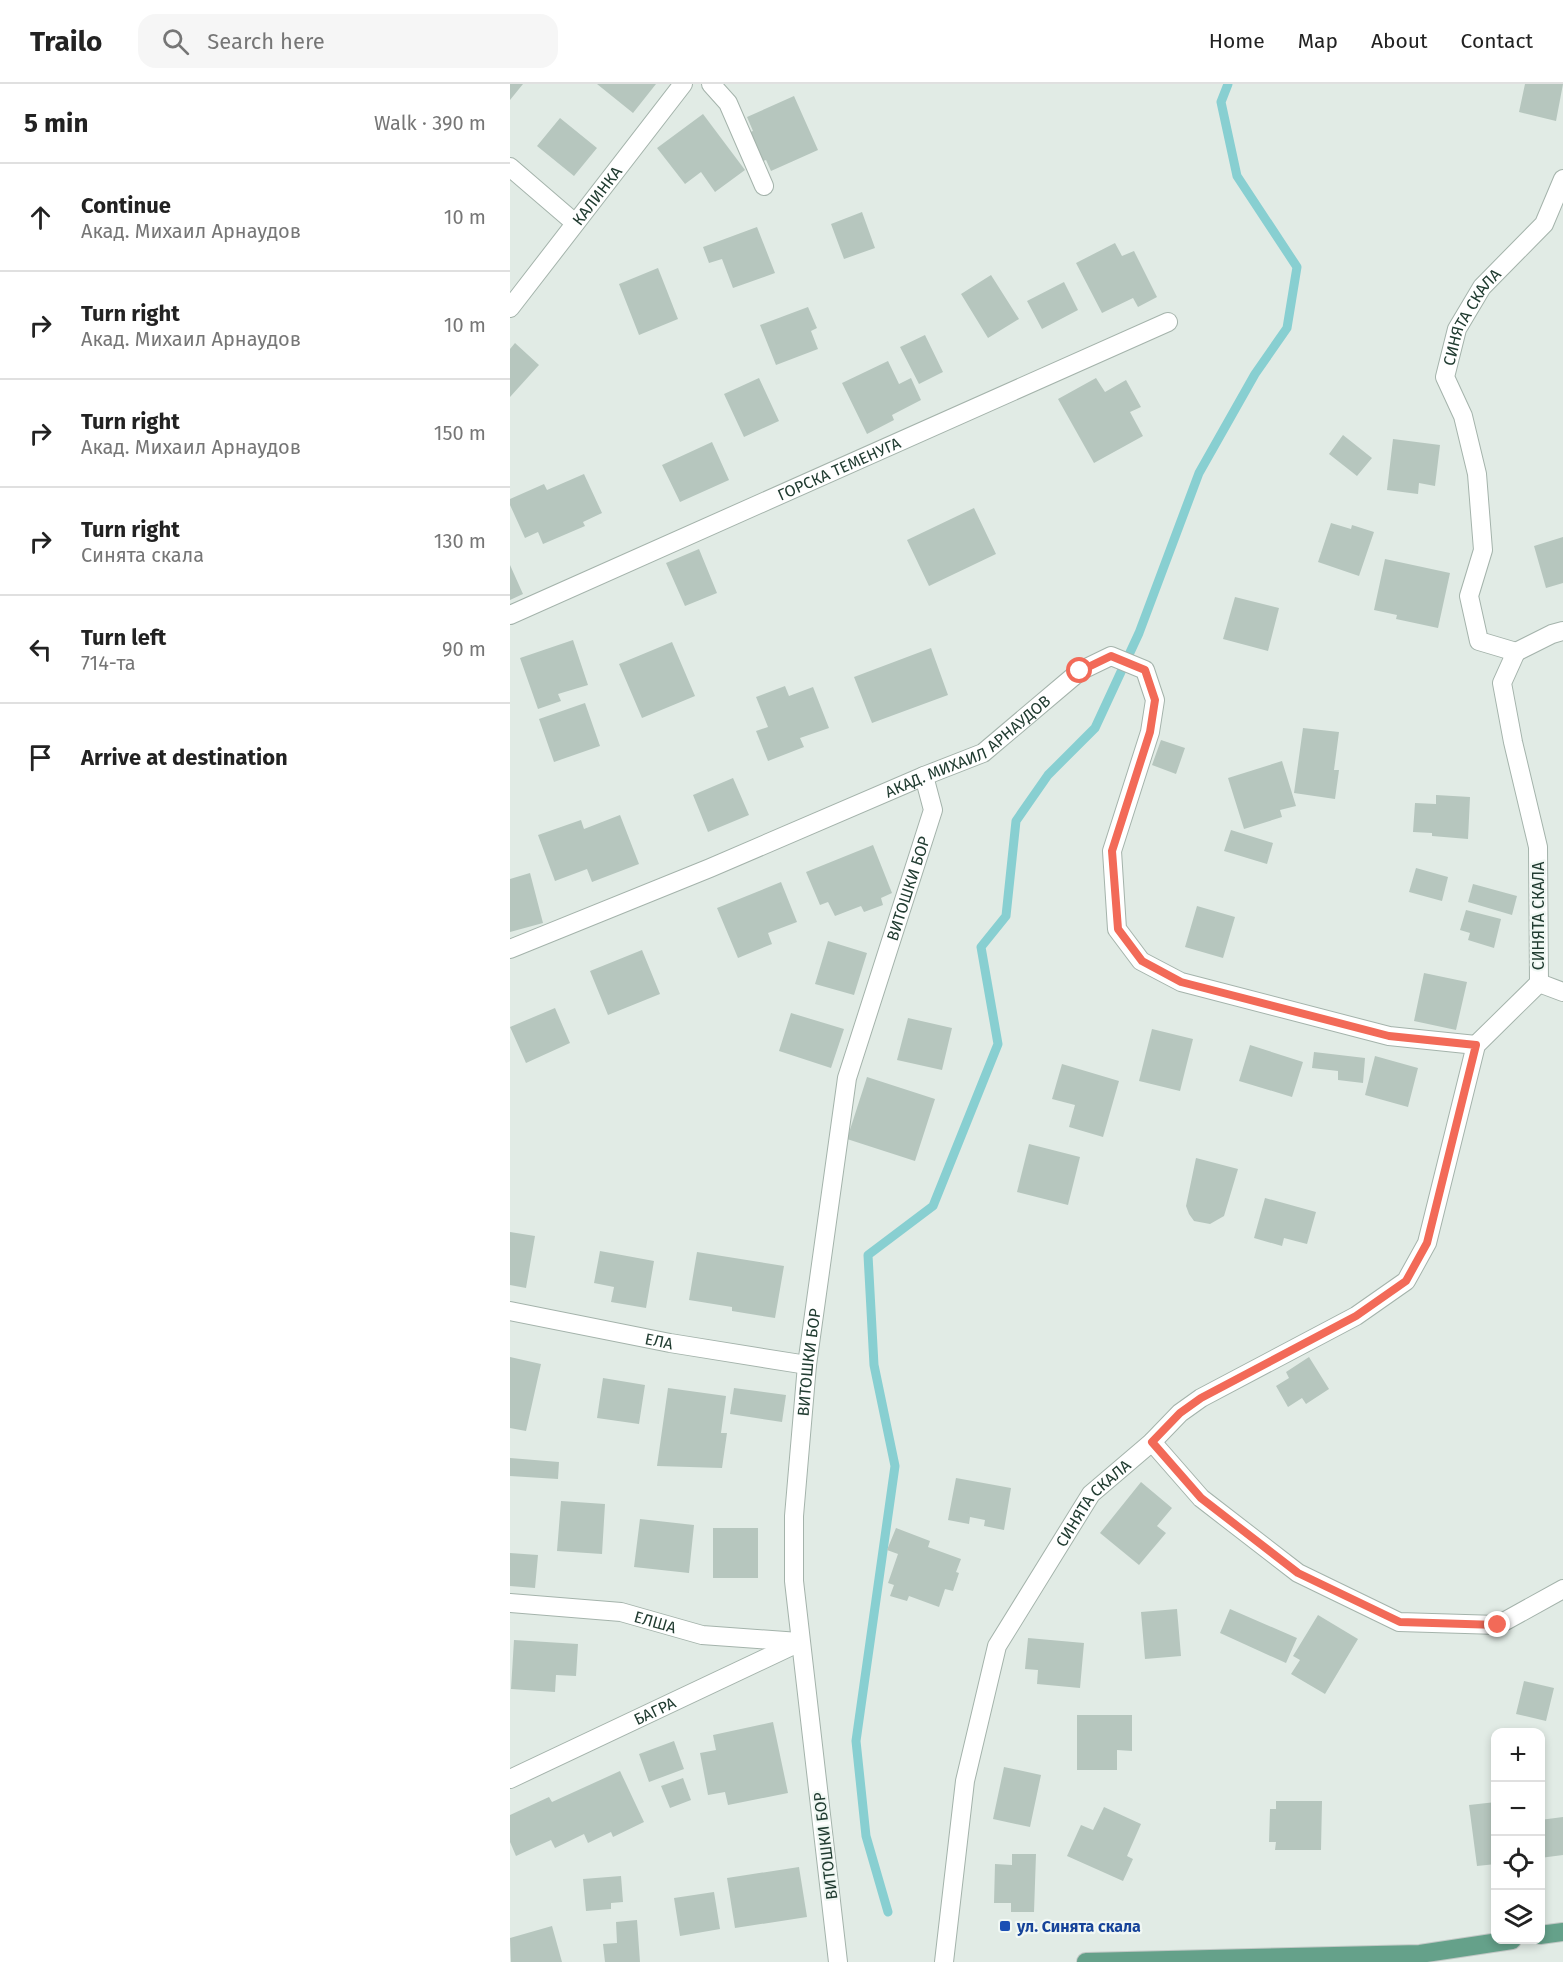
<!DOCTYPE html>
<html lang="en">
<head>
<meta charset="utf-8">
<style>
  body { margin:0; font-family:"Fira Sans",sans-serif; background:#f6f6f6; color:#222 }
  .controls { position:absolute; right:18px; bottom:18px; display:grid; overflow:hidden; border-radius:12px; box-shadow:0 3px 9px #0003 }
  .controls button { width:54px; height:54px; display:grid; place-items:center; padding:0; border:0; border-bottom:2px solid #e0e0e0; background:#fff; color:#222; font:30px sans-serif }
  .stop { position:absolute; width:18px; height:18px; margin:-14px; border:4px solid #f26a58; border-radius:50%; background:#fff }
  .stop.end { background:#f26a58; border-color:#fff; box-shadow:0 2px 6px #0008 }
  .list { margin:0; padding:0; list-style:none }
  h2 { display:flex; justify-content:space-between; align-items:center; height:78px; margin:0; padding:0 24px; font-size:26px }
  h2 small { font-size:20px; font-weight:400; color:#767676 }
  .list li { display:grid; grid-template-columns:39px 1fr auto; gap:18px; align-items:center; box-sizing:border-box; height:108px; padding:0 24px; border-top:2px solid #e0e0e0 }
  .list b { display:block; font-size:22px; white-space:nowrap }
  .list p { margin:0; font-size:20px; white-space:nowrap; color:#767676 }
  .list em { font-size:20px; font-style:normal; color:#767676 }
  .icon { flex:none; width:33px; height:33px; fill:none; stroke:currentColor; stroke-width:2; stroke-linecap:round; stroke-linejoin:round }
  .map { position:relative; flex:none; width:1053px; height:1878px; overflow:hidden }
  header { display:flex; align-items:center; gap:36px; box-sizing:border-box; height:84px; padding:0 30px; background:#fff; border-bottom:2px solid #e0e0e0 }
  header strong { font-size:28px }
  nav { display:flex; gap:33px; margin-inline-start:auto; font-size:21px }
  .search { width:420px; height:54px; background:#f6f6f6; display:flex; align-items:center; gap:15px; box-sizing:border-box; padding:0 21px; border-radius:18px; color:#767676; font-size:22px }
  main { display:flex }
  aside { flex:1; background:#fff }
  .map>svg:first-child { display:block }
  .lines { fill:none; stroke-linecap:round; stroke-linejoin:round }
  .stream { stroke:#88cfd1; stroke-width:9 }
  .building { fill:#b6c6be }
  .street-casing { stroke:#a4b3ab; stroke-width:20 }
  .primary-casing { stroke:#c1c8c5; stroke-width:20 }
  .street { stroke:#fff; stroke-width:18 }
  .primary { stroke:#65a18a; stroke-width:18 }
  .route { stroke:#f26a58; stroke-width:8 }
  .transit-dot { fill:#1a4fb4; stroke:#f1f8f4; stroke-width:2 }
  .labels { text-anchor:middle; stroke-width:4.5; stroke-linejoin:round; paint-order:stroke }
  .street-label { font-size:16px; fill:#213c31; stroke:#f1f8f4 }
  .transit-label { font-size:16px; font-weight:bold; fill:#164399; stroke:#f1f8f4; text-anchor:start }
</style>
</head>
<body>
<header>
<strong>Trailo</strong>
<div class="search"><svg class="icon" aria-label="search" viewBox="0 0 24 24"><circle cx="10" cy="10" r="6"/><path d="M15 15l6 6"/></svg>Search here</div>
<nav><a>Home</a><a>Map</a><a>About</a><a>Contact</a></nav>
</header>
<main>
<aside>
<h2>5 min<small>Walk · 390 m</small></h2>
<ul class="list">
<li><svg class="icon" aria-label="ahead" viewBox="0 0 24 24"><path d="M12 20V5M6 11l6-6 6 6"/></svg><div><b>Continue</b><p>Акад. Михаил Арнаудов</p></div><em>10 m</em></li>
<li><svg class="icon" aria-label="right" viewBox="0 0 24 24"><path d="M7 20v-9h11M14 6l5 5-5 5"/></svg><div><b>Turn right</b><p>Акад. Михаил Арнаудов</p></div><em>10 m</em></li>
<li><svg class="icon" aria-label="right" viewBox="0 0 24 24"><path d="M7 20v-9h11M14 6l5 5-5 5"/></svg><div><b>Turn right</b><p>Акад. Михаил Арнаудов</p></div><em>150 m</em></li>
<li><svg class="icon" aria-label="right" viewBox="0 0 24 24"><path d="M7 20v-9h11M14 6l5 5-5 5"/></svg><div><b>Turn right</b><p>Синята скала</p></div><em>130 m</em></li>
<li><svg class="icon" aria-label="left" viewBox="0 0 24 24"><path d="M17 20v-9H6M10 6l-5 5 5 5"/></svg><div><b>Turn left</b><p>714-та</p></div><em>90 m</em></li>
<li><svg class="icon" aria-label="arrive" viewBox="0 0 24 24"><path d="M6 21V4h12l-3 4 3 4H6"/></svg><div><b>Arrive at destination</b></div></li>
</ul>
</aside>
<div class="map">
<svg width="1053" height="1878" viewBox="0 0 1053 1878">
  <rect width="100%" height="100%" fill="#e1ebe5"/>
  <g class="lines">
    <path class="stream" d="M378 1828 356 1752 346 1657 385 1382 364 1281 358 1171 423 1122 488 960 471 863 496 832 506 737 538 691 585 644 629 549 689 389 745 290 777 244 787 183 727 92 711 18 718 0"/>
  </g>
  <path class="building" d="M0 0H13L0 16Z
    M87 0H146L123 29Z
    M1015 0H1053L1046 37 1009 28Z
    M284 12 308 66 261 87 256 76 251 78 238 49 243 47 237 33Z
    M193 30 235 86 205 108 191 88 175 100 147 64Z
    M50 34 87 64 64 92 27 62Z
    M352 128 365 164 334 175 321 140Z
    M247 143 265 189 223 204 212 175 199 179 193 163Z
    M605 159 612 172 624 167 647 213 628 223 623 214 592 229 566 179Z
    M148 184 168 235 129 251 109 200Z
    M481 191 509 235 478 254 451 210Z
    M554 198 568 226 532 245 517 217Z
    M298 223 307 244 301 247 308 265 266 281 250 241Z
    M415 251 433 288 409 300 390 263Z
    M5 259 29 281 0 313V265Z
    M378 277 389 300 401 294 411 316 382 331 384 336 357 350 332 299Z
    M249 294 269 337 234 353 214 310Z
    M586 294 595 308 616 296 631 323 620 328 633 352 584 379 548 315Z
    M833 351 862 374 847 392 819 370Z
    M883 355 930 361 925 402 909 399 908 410 877 406Z
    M202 358 219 396 170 418 152 381Z
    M74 390 92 429 73 438 75 442 33 460 28 448 15 454 0 421V415L34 400 37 406Z
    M464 424 486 470 419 502 397 456Z
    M821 439 841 445 842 441 864 448 849 492 808 478Z
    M1053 453V499L1036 504 1024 462Z
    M189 465 207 509 175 522 156 479Z
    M875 475 940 489 928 544 886 535 887 531 864 526Z
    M0 481 13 510 0 516Z
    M725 513 769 524 758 567 713 555Z
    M63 556 78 601 48 610 51 617 28 625 10 574Z
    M162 558 185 612 132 634 109 580Z
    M421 564 438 611 362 639 344 593Z
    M275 602 279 612 303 603 319 644 290 654 294 663 258 677 246 647 258 643 246 613Z
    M75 619 90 662 44 678 29 635Z
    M793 644 829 648 824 686H829L825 715 784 709Z
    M651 656 675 664 666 690 642 681Z
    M772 677 786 722 770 726 772 733 734 745 718 694Z
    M223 694 239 731 198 748 183 711Z
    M926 711 960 713 958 755 922 752V749L903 748 905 719 926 720Z
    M110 731 129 780 82 798 77 785 45 797 28 751 71 736 74 745Z
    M721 746 763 759 757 780 714 767Z
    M363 761 382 809 371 814 373 821 354 828 351 822 325 832 318 818 310 821 296 788Z
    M906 784 938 793 932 817 899 808Z
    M20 789 33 839 0 848V795Z
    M271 798 287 838 258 849 262 860 228 874 207 824Z
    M963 800 1007 812 1002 831 958 818Z
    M687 822 725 833 713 874 675 863Z
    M956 826 991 835 984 864 958 856 960 849 950 846Z
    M318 857 357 869 344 911 305 900Z
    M132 866 150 910 98 931 80 887Z
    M914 889 957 898 946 946 904 937Z
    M45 924 60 959 16 979 0 943Z
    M281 929 334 945 321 984 269 967Z
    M398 934 442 944 432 986 387 976Z
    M642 945 683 955 670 1007 629 997Z
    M740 961 793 978 782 1013 729 997Z
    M804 968 855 974 853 999 828 996V987L802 984Z
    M865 972 908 984 898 1023 855 1011Z
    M552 980 609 997 593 1053 559 1043 565 1021 542 1015Z
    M357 993 425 1015 405 1077 337 1055Z
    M519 1060 570 1073 558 1121 507 1108Z
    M686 1074 728 1085 714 1132 700 1140 684 1137 679 1130 676 1122Z
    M755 1114 806 1128 797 1160 774 1154 772 1162 744 1154Z
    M0 1148 25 1152 16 1204 0 1201Z
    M90 1167 144 1177 136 1224 101 1218 104 1203 84 1199Z
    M187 1168 274 1182 265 1234 222 1227V1223L179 1216Z
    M0 1273 31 1280 16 1347 0 1344Z
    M799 1273 819 1305 796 1320 792 1314 778 1323 766 1302 779 1294 776 1288Z
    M93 1294 135 1301 129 1340 87 1334Z
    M158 1304 216 1312 211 1349H217L212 1384 147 1382Z
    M224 1304 276 1311 272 1338 220 1330Z
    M0 1374 49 1378 48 1395 0 1392Z
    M446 1394 501 1404 494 1446 474 1442 475 1436 460 1433 459 1440 438 1436Z
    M631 1398 662 1424 647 1442 656 1449 629 1481 590 1449Z
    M51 1417 95 1420 92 1470 47 1467Z
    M130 1435 184 1441 179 1489 124 1483Z
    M203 1444H248V1494H203Z
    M386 1444 420 1457 418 1463 451 1475 446 1488 449 1489 443 1507 435 1505 429 1523 399 1512 397 1517 380 1512 384 1501 378 1499 388 1470 377 1466Z
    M0 1469 28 1471 25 1504 0 1502Z
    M667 1525 671 1572 635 1575 631 1528Z
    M720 1525 787 1554 776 1579 710 1549Z
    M808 1531 848 1555 815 1610 781 1590 790 1576 783 1572Z
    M518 1554 574 1559 570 1604 527 1600 528 1586 515 1585Z
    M4 1556 68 1560 66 1592 46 1591 45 1608 1 1605Z
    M1014 1597 1044 1604 1036 1637 1006 1630Z
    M567 1631H622V1667L607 1666V1686H567Z
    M263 1638 278 1709 218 1721 215 1708 198 1711 190 1669 206 1666 203 1651Z
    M164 1657 174 1685 139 1698 129 1670Z
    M494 1683 531 1691 520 1743 483 1735Z
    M110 1687 134 1738 103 1753 101 1748 78 1759 74 1750 45 1764 41 1756 6 1772 0 1758V1731L39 1713 42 1718Z
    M173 1694 181 1716 160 1724 151 1702Z
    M766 1717H812L811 1766H765L766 1758H759L760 1725H766Z
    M986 1718V1780L967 1782 959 1721Z
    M594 1723 631 1740 617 1772 623 1775 613 1797 557 1772 571 1741 583 1746Z
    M1053 1733V1771L1030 1774V1736Z
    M502 1770H526L524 1828H501V1819H484L485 1780 502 1781Z
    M289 1783 297 1833 225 1844 217 1794Z
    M111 1792 113 1818 101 1819V1825L76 1827 73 1795Z
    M204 1808 210 1845 170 1852 164 1814Z
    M127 1836 130 1878H95L93 1860 107 1859 106 1838Z
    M42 1842 52 1878H1L0 1854Z"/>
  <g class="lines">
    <defs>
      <g id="street">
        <path d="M201 0 218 19 254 102"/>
        <path d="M0 83 65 139"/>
        <path id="s1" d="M0 224 173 0"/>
        <path id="s2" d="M0 531 658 238"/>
        <path id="s3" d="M1006 568 969 557 959 512 973 466 967 390 953 332 935 293 947 245 972 203 1034 140 1053 95"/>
        <path d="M1006 568 1042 550 1053 547"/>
        <path id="s4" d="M0 865 200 784 414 692 473 669 570 587 601 572 635 586 645 616 640 648 602 767 607 845 631 877 671 898 879 952 966 961"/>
        <path d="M1029 899 1053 908"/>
        <path id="s5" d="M0 1227 160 1259 297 1281"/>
        <path d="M642 1358 691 1414 788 1489 889 1538 988 1541 1053 1505"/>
        <path id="s6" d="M0 1519 111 1528 192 1551 289 1558"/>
        <path id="s7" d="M0 1695 290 1558"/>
        <path id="s8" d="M328 1878 284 1497V1432L297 1281 337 994 423 726 414 692"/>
        <path id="s9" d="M434 1878 455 1697 487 1562 581 1410 642 1358 670 1329 691 1314 846 1232 896 1197 917 1159 966 961 1029 899 1028 763 1003 658 992 599 1006 568"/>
      </g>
      <path id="primary" d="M1030 1851 1053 1848
        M576 1878 910 1870 1002 1856"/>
    </defs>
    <use href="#street" class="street-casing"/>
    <use href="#primary" class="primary-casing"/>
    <use href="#street" class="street"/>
    <use href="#primary" class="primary"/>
  </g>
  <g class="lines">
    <path class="route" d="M570 587 601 572 635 586 645 616 640 648 602 767 608 845 632 877 671 898 879 952 966 961 917 1159 896 1197 846 1232 691 1314 670 1329 642 1358 691 1414 788 1489 890 1538 988 1541"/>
  </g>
  <rect class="transit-dot" x="489" y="1836" width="12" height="12" rx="3"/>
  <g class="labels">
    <g class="street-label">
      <text dy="6" stroke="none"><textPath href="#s1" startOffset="142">КАЛИНКА</textPath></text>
      <text dy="6" stroke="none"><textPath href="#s3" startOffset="378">СИНЯТА СКАЛА</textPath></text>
      <text dy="6" stroke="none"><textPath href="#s2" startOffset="360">ГОРСКА ТЕМЕНУГА</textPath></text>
      <text dy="6" stroke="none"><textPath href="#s4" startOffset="502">АКАД. МИХАИЛ АРНАУДОВ</textPath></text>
      <text dy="6" stroke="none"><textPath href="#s8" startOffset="1089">ВИТОШКИ БОР</textPath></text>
      <text transform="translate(1028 832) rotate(-90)" y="6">СИНЯТА СКАЛА</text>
      <text dy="6" stroke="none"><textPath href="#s5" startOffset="152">ЕЛА</textPath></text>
      <text dy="6" stroke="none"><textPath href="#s8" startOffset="603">ВИТОШКИ БОР</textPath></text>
      <text dy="6" stroke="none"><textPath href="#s9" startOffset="494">СИНЯТА СКАЛА</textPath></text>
      <text dy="6" stroke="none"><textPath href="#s6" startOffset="147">ЕЛША</textPath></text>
      <text dy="6" stroke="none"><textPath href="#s7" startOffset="160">БАГРА</textPath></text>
      <text transform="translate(315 1762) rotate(-97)" y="6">ВИТОШКИ БОР</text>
    </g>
    <g class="transit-label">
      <text x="507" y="1848">ул. Синята скала</text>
    </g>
  </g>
</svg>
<div class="controls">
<button>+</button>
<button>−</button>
<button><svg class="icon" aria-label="locate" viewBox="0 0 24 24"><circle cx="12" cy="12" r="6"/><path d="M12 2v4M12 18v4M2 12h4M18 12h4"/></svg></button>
<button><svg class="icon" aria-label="layers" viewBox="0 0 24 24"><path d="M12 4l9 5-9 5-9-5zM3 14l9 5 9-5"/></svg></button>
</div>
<div class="stop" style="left:570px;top:587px"></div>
<div class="stop end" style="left:988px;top:1541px"></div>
</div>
</main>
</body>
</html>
